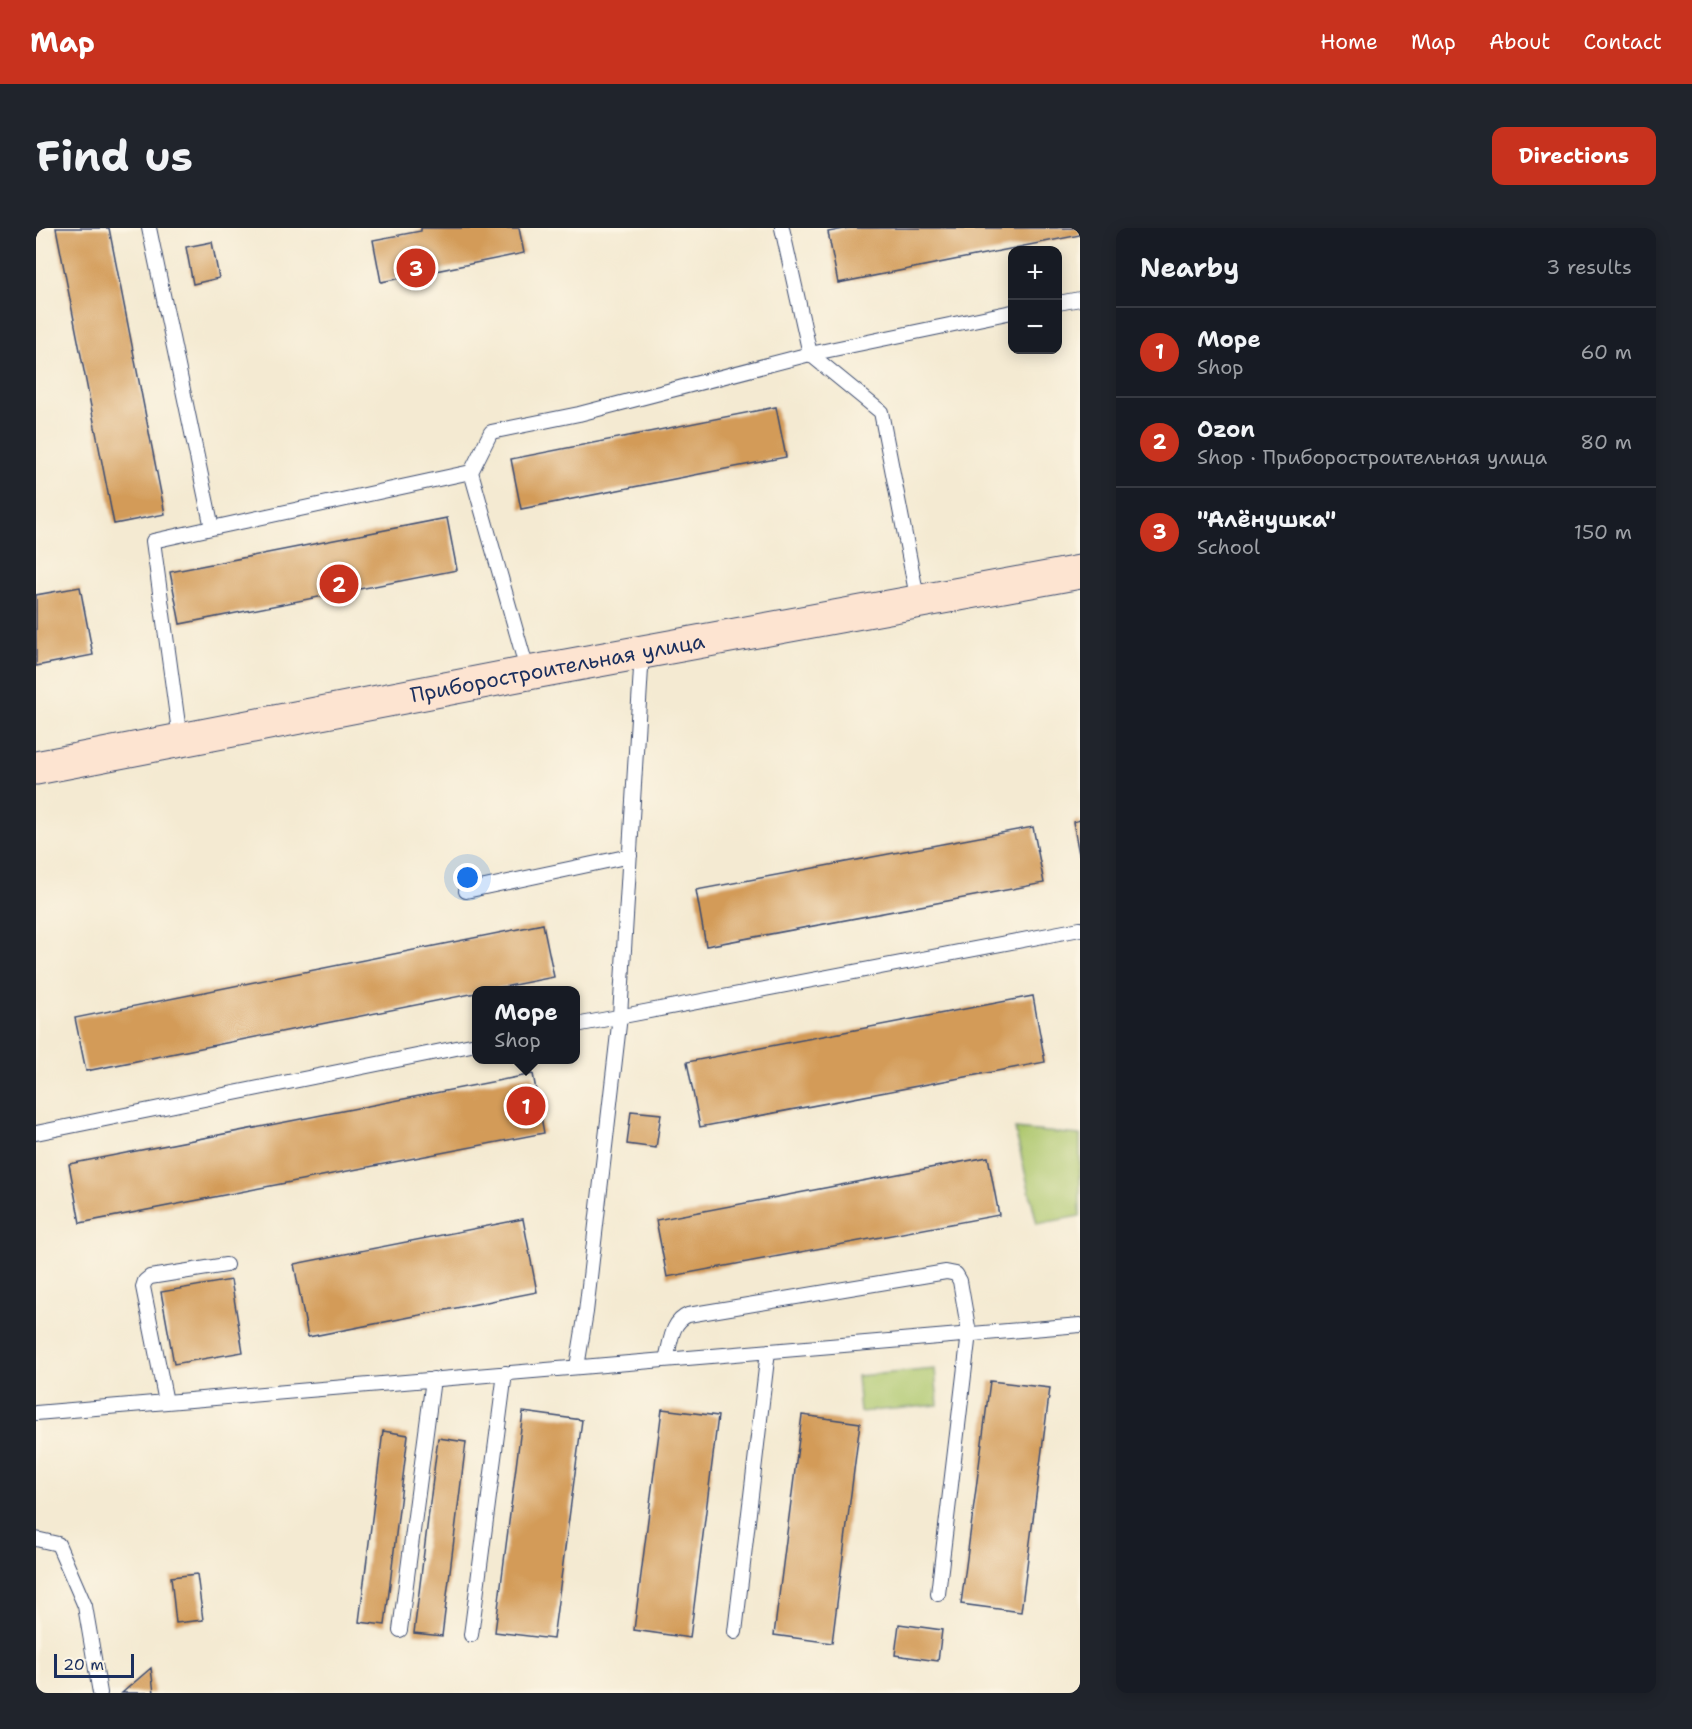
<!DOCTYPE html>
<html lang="en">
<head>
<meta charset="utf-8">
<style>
  body { margin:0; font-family:"Shantell Sans",sans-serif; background:#20242c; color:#f1f3f6 }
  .controls { position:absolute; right:18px; top:18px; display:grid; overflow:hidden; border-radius:12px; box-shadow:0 3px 15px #0003 }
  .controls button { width:54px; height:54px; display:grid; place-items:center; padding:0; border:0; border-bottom:2px solid #363941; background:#171b24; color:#f1f3f6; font:30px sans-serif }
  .scale { position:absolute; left:18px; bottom:15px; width:80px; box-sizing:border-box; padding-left:6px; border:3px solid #1b2f5e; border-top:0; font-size:16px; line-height:21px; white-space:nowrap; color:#1b2f5e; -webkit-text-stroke:4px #fcf5e5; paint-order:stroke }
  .you { position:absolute; left:432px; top:650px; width:21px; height:21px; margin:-15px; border:4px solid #fff; border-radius:50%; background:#1a73e8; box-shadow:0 0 0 9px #1a73e833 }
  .badge { display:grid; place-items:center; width:39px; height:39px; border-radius:50%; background:#c8321e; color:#fff; font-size:20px; font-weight:700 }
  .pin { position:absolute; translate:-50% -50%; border:3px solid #fff; box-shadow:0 2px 6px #0006 }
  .popup { position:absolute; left:436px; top:758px; width:108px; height:78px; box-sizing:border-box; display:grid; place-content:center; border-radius:12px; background:#171b24; filter:drop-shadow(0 2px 4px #0005); font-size:20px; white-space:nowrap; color:#9ea1a6 }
  .popup b { font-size:22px; color:#f1f3f6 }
  .popup::after { content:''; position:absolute; left:50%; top:100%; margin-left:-12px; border:12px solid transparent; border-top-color:#171b24 }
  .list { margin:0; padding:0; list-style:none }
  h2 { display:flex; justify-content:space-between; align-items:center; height:78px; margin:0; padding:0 24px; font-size:26px }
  h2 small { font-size:20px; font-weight:400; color:#9ea1a6 }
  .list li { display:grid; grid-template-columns:39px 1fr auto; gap:18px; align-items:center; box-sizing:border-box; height:90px; padding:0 24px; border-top:2px solid #363941 }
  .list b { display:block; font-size:22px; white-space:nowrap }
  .list p { margin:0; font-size:20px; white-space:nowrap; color:#9ea1a6 }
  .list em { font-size:20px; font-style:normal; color:#9ea1a6 }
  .map { position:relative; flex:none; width:1044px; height:1465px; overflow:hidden; border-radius:12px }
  header { display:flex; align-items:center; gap:36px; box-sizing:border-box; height:84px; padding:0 30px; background:#c8321e; color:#fff }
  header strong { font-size:28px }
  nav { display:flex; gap:33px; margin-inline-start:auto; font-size:21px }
  .intro { display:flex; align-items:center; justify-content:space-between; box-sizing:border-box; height:144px; padding:0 36px }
  h1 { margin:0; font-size:42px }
  .button { padding:15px 27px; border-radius:12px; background:#c8321e; color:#fff; font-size:21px; font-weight:700 }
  main { display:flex; gap:36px; padding:0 36px }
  aside { flex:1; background:#171b24; border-radius:12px; box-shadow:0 3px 15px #0003 }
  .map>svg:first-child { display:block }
  .green { fill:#adc76d; stroke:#647b66; stroke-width:1.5 }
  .building { fill:#d39b58 }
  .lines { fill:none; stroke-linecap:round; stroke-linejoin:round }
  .service-casing { stroke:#3c4b6f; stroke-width:16 }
  .secondary-casing { stroke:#3c4b6f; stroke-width:35 }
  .service { stroke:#fff; stroke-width:14 }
  .secondary { stroke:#fde4d1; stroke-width:33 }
  .labels { text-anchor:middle; stroke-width:4.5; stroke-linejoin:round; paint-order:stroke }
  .street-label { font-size:21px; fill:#1b2f5e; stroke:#fcf5e5 }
</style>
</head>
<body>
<header>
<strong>Map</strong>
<nav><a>Home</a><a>Map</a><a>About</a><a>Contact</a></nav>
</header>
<div class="intro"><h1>Find us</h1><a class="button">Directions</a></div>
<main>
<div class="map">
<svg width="1044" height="1465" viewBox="0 0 1044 1465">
  <rect width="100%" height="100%" fill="#fcf5e5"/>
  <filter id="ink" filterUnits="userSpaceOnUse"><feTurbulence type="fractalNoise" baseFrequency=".0167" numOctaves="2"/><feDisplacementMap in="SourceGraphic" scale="12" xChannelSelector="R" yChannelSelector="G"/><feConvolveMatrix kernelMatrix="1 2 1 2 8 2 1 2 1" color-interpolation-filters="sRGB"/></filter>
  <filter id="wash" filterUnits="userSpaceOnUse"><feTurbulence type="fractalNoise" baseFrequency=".008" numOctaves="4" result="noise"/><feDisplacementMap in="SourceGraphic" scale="24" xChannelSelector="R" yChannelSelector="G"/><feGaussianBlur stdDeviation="1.35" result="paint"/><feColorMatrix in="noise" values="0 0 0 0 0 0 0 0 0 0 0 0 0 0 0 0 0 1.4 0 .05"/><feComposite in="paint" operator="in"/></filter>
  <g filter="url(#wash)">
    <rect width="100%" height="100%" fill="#f4ead2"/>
    <path class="green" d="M979 901 1044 907V988L1001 996Z
      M899 1141 902 1177 824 1184 821 1148Z"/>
    <g id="blocks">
      <path class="building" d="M20 0H73L129 286 78 296Z
        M385 0H483L488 25 345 54 337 12 385 3Z
        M813 0H1044V7L802 55 792 4Z
        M176 14 183 50 157 56 150 19Z
        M740 179 750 229 485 281 475 231Z
        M411 290 421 342 144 396 134 344Z
        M44 359 57 427 0 438V367Z
        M1044 592V626H1043L1037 594Z
        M997 599 1008 655 670 718 660 662Z
        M507 696 518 749 452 762H440V765L50 843 39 790Z
        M997 768 1009 834 664 899 651 834Z
        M497 846 508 905 44 995 33 936Z
        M595 883 625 886 620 920 591 916Z
        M952 929 963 987 631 1049 620 992Z
        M487 991 501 1064 272 1109 258 1036Z
        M195 1052 207 1124 138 1136 125 1064Z
        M954 1153 1014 1160 985 1384 925 1376Z
        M626 1181 682 1188 654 1410 598 1402Z
        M487 1184 546 1192 517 1411 459 1404Z
        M766 1187 824 1195 796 1415 738 1407Z
        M347 1203 372 1207 349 1397 323 1394Z
        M402 1210 430 1214 406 1408 378 1405Z
        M161 1346 167 1392 140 1395 135 1349Z
        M863 1396 906 1402 902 1433 859 1427Z
        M115 1440 118 1465H86Z"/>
    </g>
  </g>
  <g filter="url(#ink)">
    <use href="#blocks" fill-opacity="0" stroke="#3c4b6f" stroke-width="1.5"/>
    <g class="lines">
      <defs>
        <path id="service" d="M113 0 176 300 117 313 144 511
          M746 0 774 126 845 184 882 374
          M1022 75 1044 71
          M435 244 455 204 543 186 774 126 976 84
          M176 300 435 244 492 445
          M430 663 594 628
          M540 797 1044 701
          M0 905 440 816
          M630 1131C635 1114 635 1094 652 1087L910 1044 920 1046 924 1053 933 1105 902 1366
          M541 1139 550 1084 584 788 606 424
          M130 1174 107 1059 109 1053 114 1049 190 1037
          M0 1185 1044 1097
          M0 1311 22 1316 49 1378 64 1465
          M364 1402 397 1151
          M699 1404 732 1123
          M435 1407 469 1145"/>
        <g id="secondary">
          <path id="s1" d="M0 540 492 445 1044 344"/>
        </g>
      </defs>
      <use href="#service" class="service-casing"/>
      <use href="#secondary" class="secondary-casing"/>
      <use href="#service" class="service"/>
      <use href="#secondary" class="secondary"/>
    </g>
  </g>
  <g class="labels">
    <g class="street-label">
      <text dy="7" stroke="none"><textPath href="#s1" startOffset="531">Приборостроительная улица</textPath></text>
    </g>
  </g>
</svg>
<div class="controls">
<button>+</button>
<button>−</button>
</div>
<div class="scale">20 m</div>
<div class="you"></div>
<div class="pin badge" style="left:490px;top:878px">1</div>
<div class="popup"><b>Море</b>Shop</div>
<div class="pin badge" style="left:303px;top:356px">2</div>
<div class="pin badge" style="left:380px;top:40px">3</div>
</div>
<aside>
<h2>Nearby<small>3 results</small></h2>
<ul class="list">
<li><span class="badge">1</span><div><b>Море</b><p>Shop</p></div><em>60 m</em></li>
<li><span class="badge">2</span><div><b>Ozon</b><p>Shop · Приборостроительная улица</p></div><em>80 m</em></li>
<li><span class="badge">3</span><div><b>&quot;Алёнушка&quot;</b><p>School</p></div><em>150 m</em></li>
</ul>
</aside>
</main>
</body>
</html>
